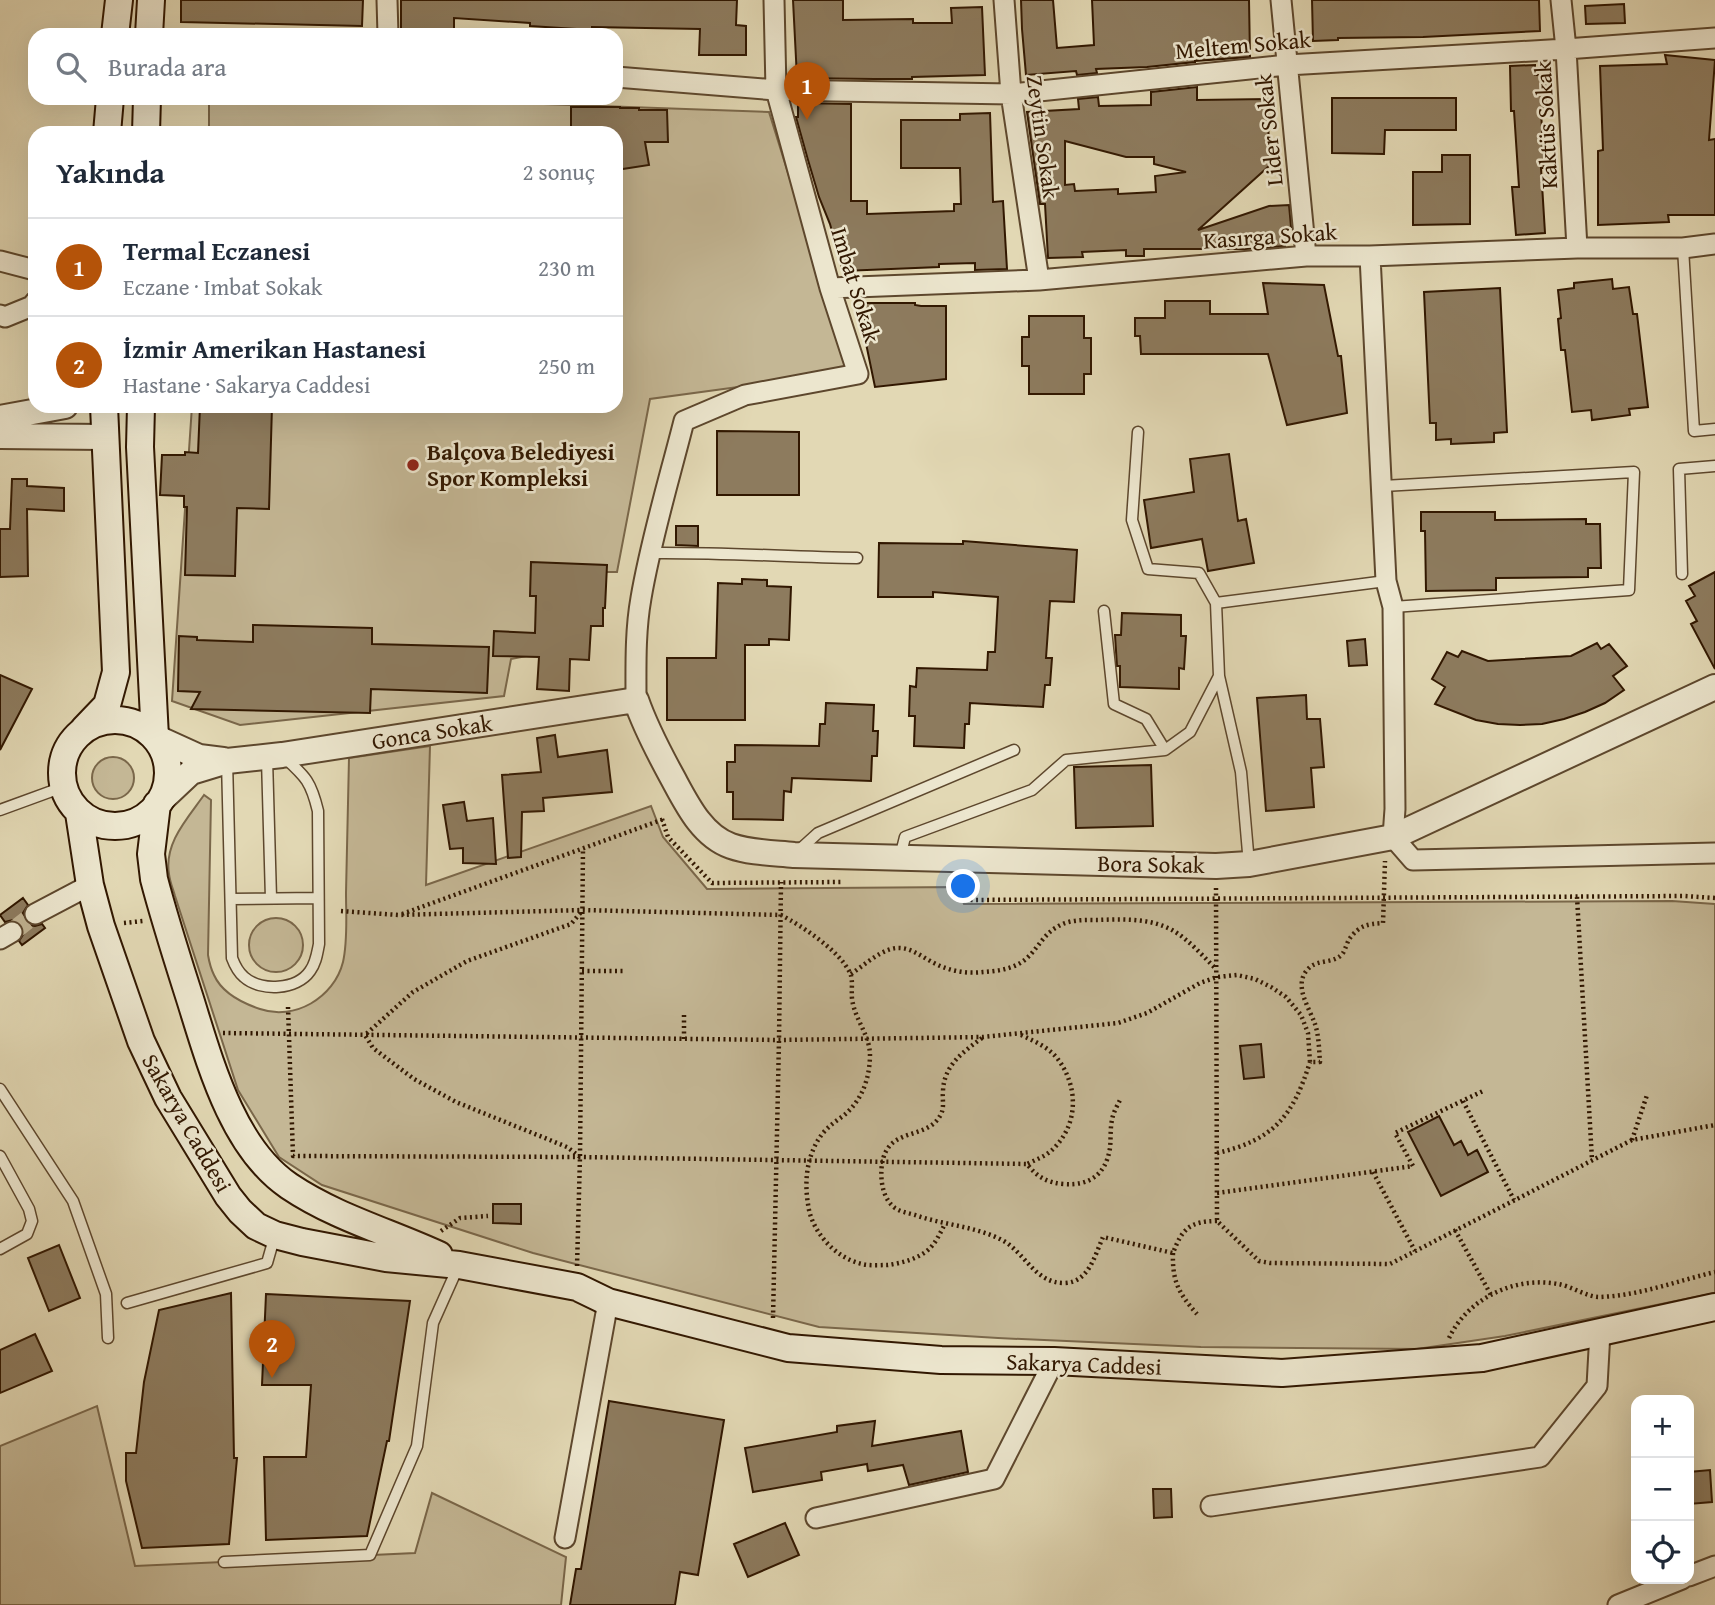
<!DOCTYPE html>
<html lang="tr">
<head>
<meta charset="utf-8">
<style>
  body { margin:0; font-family:"Gentium Book Plus",serif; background:#f6f6f7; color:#1f2937 }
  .controls { position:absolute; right:21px; bottom:21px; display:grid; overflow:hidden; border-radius:14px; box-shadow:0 7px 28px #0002 }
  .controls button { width:63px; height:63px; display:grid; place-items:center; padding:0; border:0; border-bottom:2px solid #e0e1e3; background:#fff; color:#1f2937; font:35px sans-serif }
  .you { position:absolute; left:964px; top:887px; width:24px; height:24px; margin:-18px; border:5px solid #fff; border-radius:50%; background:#1a73e8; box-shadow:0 0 0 10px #1a73e833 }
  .badge { display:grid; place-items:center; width:46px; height:46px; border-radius:50%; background:#b45309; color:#fff; font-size:23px; font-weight:700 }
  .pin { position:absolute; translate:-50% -58px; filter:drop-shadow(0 2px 4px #0008) }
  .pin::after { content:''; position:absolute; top:37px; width:24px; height:21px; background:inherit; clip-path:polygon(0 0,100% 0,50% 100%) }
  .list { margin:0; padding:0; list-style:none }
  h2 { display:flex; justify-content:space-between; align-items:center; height:91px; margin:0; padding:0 28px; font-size:30px }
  h2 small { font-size:23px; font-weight:400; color:#747a83 }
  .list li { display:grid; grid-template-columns:46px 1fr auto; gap:21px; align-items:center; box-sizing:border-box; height:98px; padding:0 28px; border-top:2px solid #e0e1e3 }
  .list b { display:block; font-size:26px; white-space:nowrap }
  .list p { margin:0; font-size:23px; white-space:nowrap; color:#747a83 }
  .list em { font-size:23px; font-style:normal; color:#747a83 }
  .icon { flex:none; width:38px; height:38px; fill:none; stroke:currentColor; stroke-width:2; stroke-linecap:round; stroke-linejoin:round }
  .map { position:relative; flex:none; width:1715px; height:1605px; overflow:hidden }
  .search { position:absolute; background:#fff; box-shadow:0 7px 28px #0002; left:28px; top:28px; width:595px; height:77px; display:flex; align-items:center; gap:18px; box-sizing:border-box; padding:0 24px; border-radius:21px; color:#747a83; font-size:26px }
  .panel { position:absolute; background:#fff; box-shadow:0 7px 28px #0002; left:28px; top:126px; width:595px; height:287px; border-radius:21px }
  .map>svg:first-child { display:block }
  .green { fill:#c4b795; stroke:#7a674a; stroke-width:2 }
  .building { fill:#8d7b5e; stroke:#311700; stroke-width:2; fill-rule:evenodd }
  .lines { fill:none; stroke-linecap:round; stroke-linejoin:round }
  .minor-tunnel { stroke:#bfb190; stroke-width:19; stroke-dasharray:19 10; stroke-linecap:butt }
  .service-casing { stroke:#5d472d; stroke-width:13 }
  .minor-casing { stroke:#5d472d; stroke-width:23 }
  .tertiary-casing { stroke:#5d472d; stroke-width:28 }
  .secondary-casing { stroke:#311700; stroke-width:30 }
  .path { stroke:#311700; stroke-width:4.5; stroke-dasharray:2 3.5; stroke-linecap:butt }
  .service { stroke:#ece6ce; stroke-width:10 }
  .minor { stroke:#ece6ce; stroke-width:19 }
  .tertiary { stroke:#ece6ce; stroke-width:24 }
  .secondary { stroke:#ece6ce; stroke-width:26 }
  .poi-dot { fill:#8f2418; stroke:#ece6ce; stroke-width:2.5 }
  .labels { text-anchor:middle; stroke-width:5; stroke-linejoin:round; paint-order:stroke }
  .street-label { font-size:23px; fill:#311700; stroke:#ece6ce }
  .poi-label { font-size:23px; font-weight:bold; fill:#311700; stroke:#ece6ce; text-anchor:start }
</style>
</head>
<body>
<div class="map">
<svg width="1715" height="1605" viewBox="0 0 1715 1605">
  <rect width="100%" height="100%" fill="#e2d8b4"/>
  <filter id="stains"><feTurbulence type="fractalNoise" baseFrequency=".00286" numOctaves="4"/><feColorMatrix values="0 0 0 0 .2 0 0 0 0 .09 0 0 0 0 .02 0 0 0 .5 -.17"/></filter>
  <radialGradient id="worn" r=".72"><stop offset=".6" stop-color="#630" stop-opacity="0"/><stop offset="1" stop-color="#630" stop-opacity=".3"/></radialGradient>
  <path class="green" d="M209 98H454L455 101 769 112 850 372 650 399 617 572H556L547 652 511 659 504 696 240 725 172 701 192 406H616V133H209Z
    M430 746 426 885 651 806 663 837 707 889 958 887 964 904 1672 901 1715 904V1293L1505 1336 1417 1349 1201 1347 998 1338 819 1327 533 1253 322 1185 279 1157 238 1090 175 896C173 889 170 882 169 874 164 843 187 819 204 795L211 800 208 955C209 961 211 969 214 975 222 993 242 1003 260 1009 294 1021 334 998 343 962 348 940 346 915 346 893 347 848 348 803 349 758Z
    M92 778a21 21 0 1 1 42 0a21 21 0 1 1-42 0Z
    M249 945a27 27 0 1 1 54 0a27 27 0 1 1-54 0Z
    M97 1406 135 1566 415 1553 432 1493 566 1557 561 1605H0V1446Z"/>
  <path class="building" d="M181 0H363L362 26 181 22Z
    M401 0H737L736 25 746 26V55H699L700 29 592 27V30L530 26V23L454 18V35H401Z
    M793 0H843V20L913 19V23H952L951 8 982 7 985 75 912 77V79H874L797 78Z
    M1021 0H1053L1057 48 1094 45 1092 0H1249L1250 57 1195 61V62L1147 67 1096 69 1097 73 1077 75 1076 71 1026 75 1022 29Z
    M1312 0H1539L1540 31 1423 37 1338 38V40L1313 41Z
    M1624 4 1625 23 1586 24 1585 6Z
    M1665 55 1715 60 1709 140 1715 139V215H1668L1669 222 1598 225V151L1603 150 1600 66 1667 64Z
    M1535 65V75H1545L1546 110H1541L1544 168H1541L1545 233 1516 235 1512 187H1519L1514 111H1511L1510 66Z
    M1197 87V100L1268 99 1269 166 1198 230 1269 206 1289 205 1291 227H1284L1285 246 1246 249H1144V256H1126V250L1082 252 1083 257 1048 258 1045 204H1040L1027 112 1079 109 1078 99 1098 97 1099 106 1151 105V92ZM1065 141 1126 157H1154V164L1186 172 1155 176 1156 192 1118 194V189L1075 191 1074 184 1065 185Z
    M1332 98H1456V130H1385L1384 154 1332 153Z
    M798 103 851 104V201H867V214L954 211V204H961L960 168H901V120H960V114L990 113 993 202 1003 201 1007 269 975 270V263L939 264V267L843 271 830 224 819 197 808 160 796 117H798Z
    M571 107H620V108H639V110H667L668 142H645L649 165 616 170V133H604V130H571Z
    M1442 155H1470V224L1413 225V172H1442Z
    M1612 279 1613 289 1629 287 1633 314H1637L1648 407 1629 409 1630 415 1592 420 1591 410 1572 412 1565 350H1561L1558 319 1561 318 1558 290 1574 288V283Z
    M1263 283 1324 285 1338 356H1341L1347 413 1287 425 1268 354H1141L1140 336H1135V318H1165V301H1210V314H1268Z
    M1500 288 1507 432 1494 433V442L1451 444V439L1436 440V423H1430L1424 292Z
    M862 303H915V305L921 306H946V379L875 387 862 324H866Z
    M1029 316H1084V338H1091V374H1084V394H1029V366H1022V337H1029Z
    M200 406H272L269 509 237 508 235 576 185 575 187 507H184V496L160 495 162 455H185V452L198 453Z
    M717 431 799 432V495H717Z
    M1229 454 1238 521 1246 519 1254 563 1208 571 1202 539 1151 548 1144 500 1194 492 1190 459Z
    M12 479H27V486L64 488V511L27 509 28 576 0 577V529H10Z
    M1421 512H1495V520L1586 519V524H1600L1601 568H1588V577L1496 578V590L1426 591 1425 531H1421Z
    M676 526H698V546L676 545Z
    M963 541 1077 550 1074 602 1050 601 1046 658H1052L1050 685H1045L1043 707 970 703 969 724H965L964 748 914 746 915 716H909L910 686 916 687 917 668 987 670 988 652H995L998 597 933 592V597H878L879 543 963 544Z
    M531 562 607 565 605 608H603V626H591L589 660 570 659 569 691 537 689 539 657 493 656 494 631 535 633 536 596H530Z
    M1715 572V669L1691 624 1697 621 1686 601 1695 596 1689 586Z
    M742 579 767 580V586L791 587 789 640 769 639V645H745V720H667V658H716L718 583 742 584Z
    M1122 613 1181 615V636H1186L1184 669 1179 668V689L1120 687V666H1117L1115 635H1121Z
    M253 625 372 628V644L489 647 487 693 371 689 370 713 191 709 200 692 178 691 179 636 197 637V640L253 642Z
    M1365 639 1367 665 1349 666 1347 641Z
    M1597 643 1601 649 1609 644 1627 666 1613 676 1624 690 1605 703 1585 712 1564 719 1542 724 1520 725 1498 724 1476 720 1435 704 1445 687 1432 679 1447 652 1458 657 1462 651 1488 661 1571 656Z
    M0 675 32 689 0 750Z
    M1306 695 1307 719H1320L1324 767 1311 768 1314 807 1266 811 1257 698Z
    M826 703 874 705 873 731H878L877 756H872L871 781 792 778 791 792 784 791 783 820 733 819V792H727V762H735V745L819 746 820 724H825Z
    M555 735 558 757 607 750 612 792 543 798 544 811 522 812 521 857 508 858 502 775 541 772 537 738Z
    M1151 765 1153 826 1076 828 1074 767Z
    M464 802 467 821 493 818 496 864 463 863V848L450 849 443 805Z
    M23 898 28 905 23 913 25 920 29 925 35 926 42 924 45 928 22 945 19 941 24 933 22 925 19 922 13 920 5 922 0 915Z
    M1261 1044 1264 1077 1244 1079 1240 1046Z
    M1439 1116 1454 1145 1461 1141 1468 1155 1477 1150 1488 1172 1441 1196 1408 1132Z
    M493 1204H521V1224L493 1223Z
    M59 1245 80 1298 49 1311 28 1258Z
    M231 1293 234 1458H237L229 1544 142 1548 126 1481V1453H136L144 1382 159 1310Z
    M266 1294 410 1301 389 1441H387L367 1536 266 1540 264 1457H306L311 1385H262Z
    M35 1334 52 1371 0 1393V1350Z
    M609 1401 724 1420 698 1575 680 1572 675 1605H570L576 1569H581Z
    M875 1421 872 1446 961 1431 968 1472 909 1485 903 1465 868 1471 867 1464 821 1472 822 1480 753 1492 745 1448 837 1432V1426Z
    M1710 1470 1712 1502 1689 1504V1472Z
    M1153 1489H1171L1172 1517 1154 1518Z
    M785 1523 799 1555 748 1577 734 1544Z"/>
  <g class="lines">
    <path class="minor-tunnel" d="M12 932 35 914"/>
    <defs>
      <path id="service" d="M1683 248 1694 431 1715 429
        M1138 432 1132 520 1148 569 1199 573 1216 603 1219 676 1241 772 1249 864
        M1383 486 1634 472 1629 590 1393 607
        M650 553C719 552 788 557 857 558
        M1682 574 1679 469 1715 466
        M1216 603 1386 581
        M1104 611 1114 704 1146 719 1165 750
        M267 759 271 898
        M227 761 232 958C235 966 238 972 244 977 261 992 297 990 310 971 316 963 317 954 319 944L318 811C311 782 306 777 285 758
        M0 810 63 787
        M797 852 818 833 1014 750
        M900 857 905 837 1032 790 1066 760 1165 750 1190 732 1219 676
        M232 899 318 898
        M0 1089 73 1201 106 1294 108 1338
        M0 1156 29 1209 32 1221 27 1234 0 1249
        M127 1303 267 1263 275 1235
        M224 1562 370 1555 417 1446 433 1323 458 1267"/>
      <path id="minor" d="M387 0 388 35
        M1004 0 1011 94 1039 280
        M1281 0 1306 256
        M1561 0 1566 49 1577 248
        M616 77 776 90 1011 94 1287 65 1566 49 1715 38
        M1370 256 1386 581 1393 607 1395 809 1393 837 1413 860 1715 853
        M0 261 35 270
        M830 288 1039 280 1306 256H1370L1577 248H1683L1715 244
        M0 315 5 317 32 306 35 302
        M636 700C636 666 635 632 641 598 651 539 669 480 684 421L745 395 858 374 830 288 776 90 774 0
        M35 914 90 885
        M0 939 12 932
        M1211 1506 1540 1457 1597 1386 1600 1332
        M816 1518 994 1479 1054 1361
        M565 1538 608 1302
        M1689 1576 1715 1566
        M1618 1605 1682 1579"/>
      <path id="tertiary" d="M0 418 65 406
        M0 436 104 437
        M155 737 199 757 223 760
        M157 804 191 772 227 761 282 755 636 700C645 726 657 749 670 773 685 800 700 835 731 846 751 853 774 853 794 855L1216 866 1249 864 1393 837 1715 687"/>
      <path id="secondary" d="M115 35 119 0
        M149 35 151 0
        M107 133 110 98
        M146 133 147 98
        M141 406 140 447 155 737
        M62 773a53 53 0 1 1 106 0a53 53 0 1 1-106 0Z
        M84 729 107 705 116 672 104 406
        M157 804 151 854 154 879C165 921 178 961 191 1002 210 1063 233 1148 289 1186 335 1217 389 1232 439 1255
        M79 813 90 885 101 926 141 1041 168 1098 228 1196 240 1211 256 1226 275 1235 302 1242 386 1258 459 1265 577 1287 608 1302 788 1348 941 1360 1054 1361 1282 1373 1482 1358 1715 1307"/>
    </defs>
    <use href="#service" class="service-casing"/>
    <use href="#minor" class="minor-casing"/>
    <use href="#tertiary" class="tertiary-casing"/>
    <use href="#secondary" class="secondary-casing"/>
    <path class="path" d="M662 819 668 837 712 883 842 882
      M963 882 967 900 1684 896 1715 898
      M1216 888 1217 1221 1259 1261 1270 1263 1390 1264 1632 1140 1715 1125
      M1577 897 1592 1160
      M341 911 398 915 583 910 781 915C802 926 840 951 850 973 854 981 850 994 853 1004 857 1022 869 1035 870 1054 870 1078 862 1101 843 1116 836 1121 829 1126 823 1133 807 1153 804 1180 808 1204 811 1231 835 1258 862 1264 870 1266 880 1265 888 1265 902 1263 917 1259 928 1250 936 1243 940 1233 945 1224
      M402 914 664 819
      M124 923 143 921
      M582 971H623
      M851 974C863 966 877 953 891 949 908 944 921 957 936 964 950 971 967 974 983 972 998 971 1015 969 1027 958 1038 948 1044 934 1057 927 1069 919 1085 920 1098 920 1122 919 1150 918 1172 930 1188 939 1202 955 1216 969
      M288 1007 293 1156 580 1157 1027 1164C1036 1176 1047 1183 1064 1184 1090 1186 1106 1174 1110 1148 1111 1139 1110 1129 1112 1120 1113 1113 1117 1106 1120 1100
      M223 1033 779 1040 983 1037 1118 1023 1147 1013 1200 983 1217 977 1237 975 1255 979 1271 987 1286 997 1301 1015 1308 1033 1310 1062H1320C1319 1050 1319 1036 1315 1024 1309 1007 1292 984 1309 968 1318 959 1335 964 1343 953 1346 948 1347 942 1350 938 1360 925 1368 924 1383 923L1385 861
      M1021 1035C1034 1041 1048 1047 1057 1058 1078 1085 1079 1122 1055 1147 1047 1156 1037 1159 1027 1164
      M982 1038C963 1052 944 1065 943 1091 942 1100 945 1108 940 1116 925 1141 888 1126 882 1164 880 1179 882 1198 895 1208 901 1212 908 1213 915 1215 943 1225 975 1226 1002 1240 1025 1252 1035 1284 1065 1283 1089 1282 1095 1255 1103 1237L1173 1253C1182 1229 1190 1221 1217 1221
      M684 1039V1015
      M1463 1101 1514 1200
      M1632 1140 1647 1095
      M1217 1153C1274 1140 1293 1116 1310 1062
      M580 1157 567 1147 456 1102 414 1079 373 1048 365 1035 413 992 467 961 571 924 582 911
      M1373 1172 1415 1251
      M1217 1193 1413 1166 1395 1133 1483 1091
      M1455 1230 1491 1295
      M441 1231 460 1218 488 1216
      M1173 1253C1172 1281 1179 1294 1197 1314
      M577 1266 580 1157 583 848
      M773 1318 779 1040 781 882
      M1449 1338C1468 1298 1515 1276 1558 1284 1571 1286 1587 1297 1599 1297 1638 1296 1677 1281 1715 1272"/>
    <use href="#service" class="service"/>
    <use href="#minor" class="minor"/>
    <use href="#tertiary" class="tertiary"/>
    <use href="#secondary" class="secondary"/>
  </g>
  <circle class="poi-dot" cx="413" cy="465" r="7"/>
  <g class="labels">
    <g class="street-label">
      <text transform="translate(1243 45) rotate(-5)" y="8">Meltem Sokak</text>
      <text transform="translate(1546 125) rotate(-93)" y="8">Kaktüs Sokak</text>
      <text transform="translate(1269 130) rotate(-96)" y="8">Lider Sokak</text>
      <text transform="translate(1043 137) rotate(82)" y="8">Zeytin Sokak</text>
      <text transform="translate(1270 236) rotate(-4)" y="8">Kasırga Sokak</text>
      <text transform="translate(856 285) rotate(73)" y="8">Imbat Sokak</text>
      <text transform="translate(432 732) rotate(-9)" y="8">Gonca Sokak</text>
      <text transform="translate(1151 864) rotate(1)" y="8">Bora Sokak</text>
      <text transform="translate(187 1123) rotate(60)" y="8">Sakarya Caddesi</text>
      <text transform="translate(1084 1364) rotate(2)" y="8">Sakarya Caddesi</text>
    </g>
    <g class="poi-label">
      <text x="427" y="460">Balçova Belediyesi<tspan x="427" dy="26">Spor Kompleksi</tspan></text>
    </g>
  </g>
  <rect width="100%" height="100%" filter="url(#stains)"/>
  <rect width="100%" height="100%" fill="url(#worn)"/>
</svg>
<div class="controls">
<button>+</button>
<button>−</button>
<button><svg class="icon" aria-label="locate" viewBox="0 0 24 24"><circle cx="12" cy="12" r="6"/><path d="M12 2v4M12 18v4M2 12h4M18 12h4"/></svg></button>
</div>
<div class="you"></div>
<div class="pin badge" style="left:807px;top:120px">1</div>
<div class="pin badge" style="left:272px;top:1378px">2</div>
<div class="search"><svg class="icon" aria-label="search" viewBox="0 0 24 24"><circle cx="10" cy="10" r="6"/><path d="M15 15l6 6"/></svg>Burada ara</div>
<section class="panel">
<h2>Yakında<small>2 sonuç</small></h2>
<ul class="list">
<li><span class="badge">1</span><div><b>Termal Eczanesi</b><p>Eczane · Imbat Sokak</p></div><em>230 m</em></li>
<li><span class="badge">2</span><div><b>İzmir Amerikan Hastanesi</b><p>Hastane · Sakarya Caddesi</p></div><em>250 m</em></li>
</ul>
</section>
</div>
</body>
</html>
